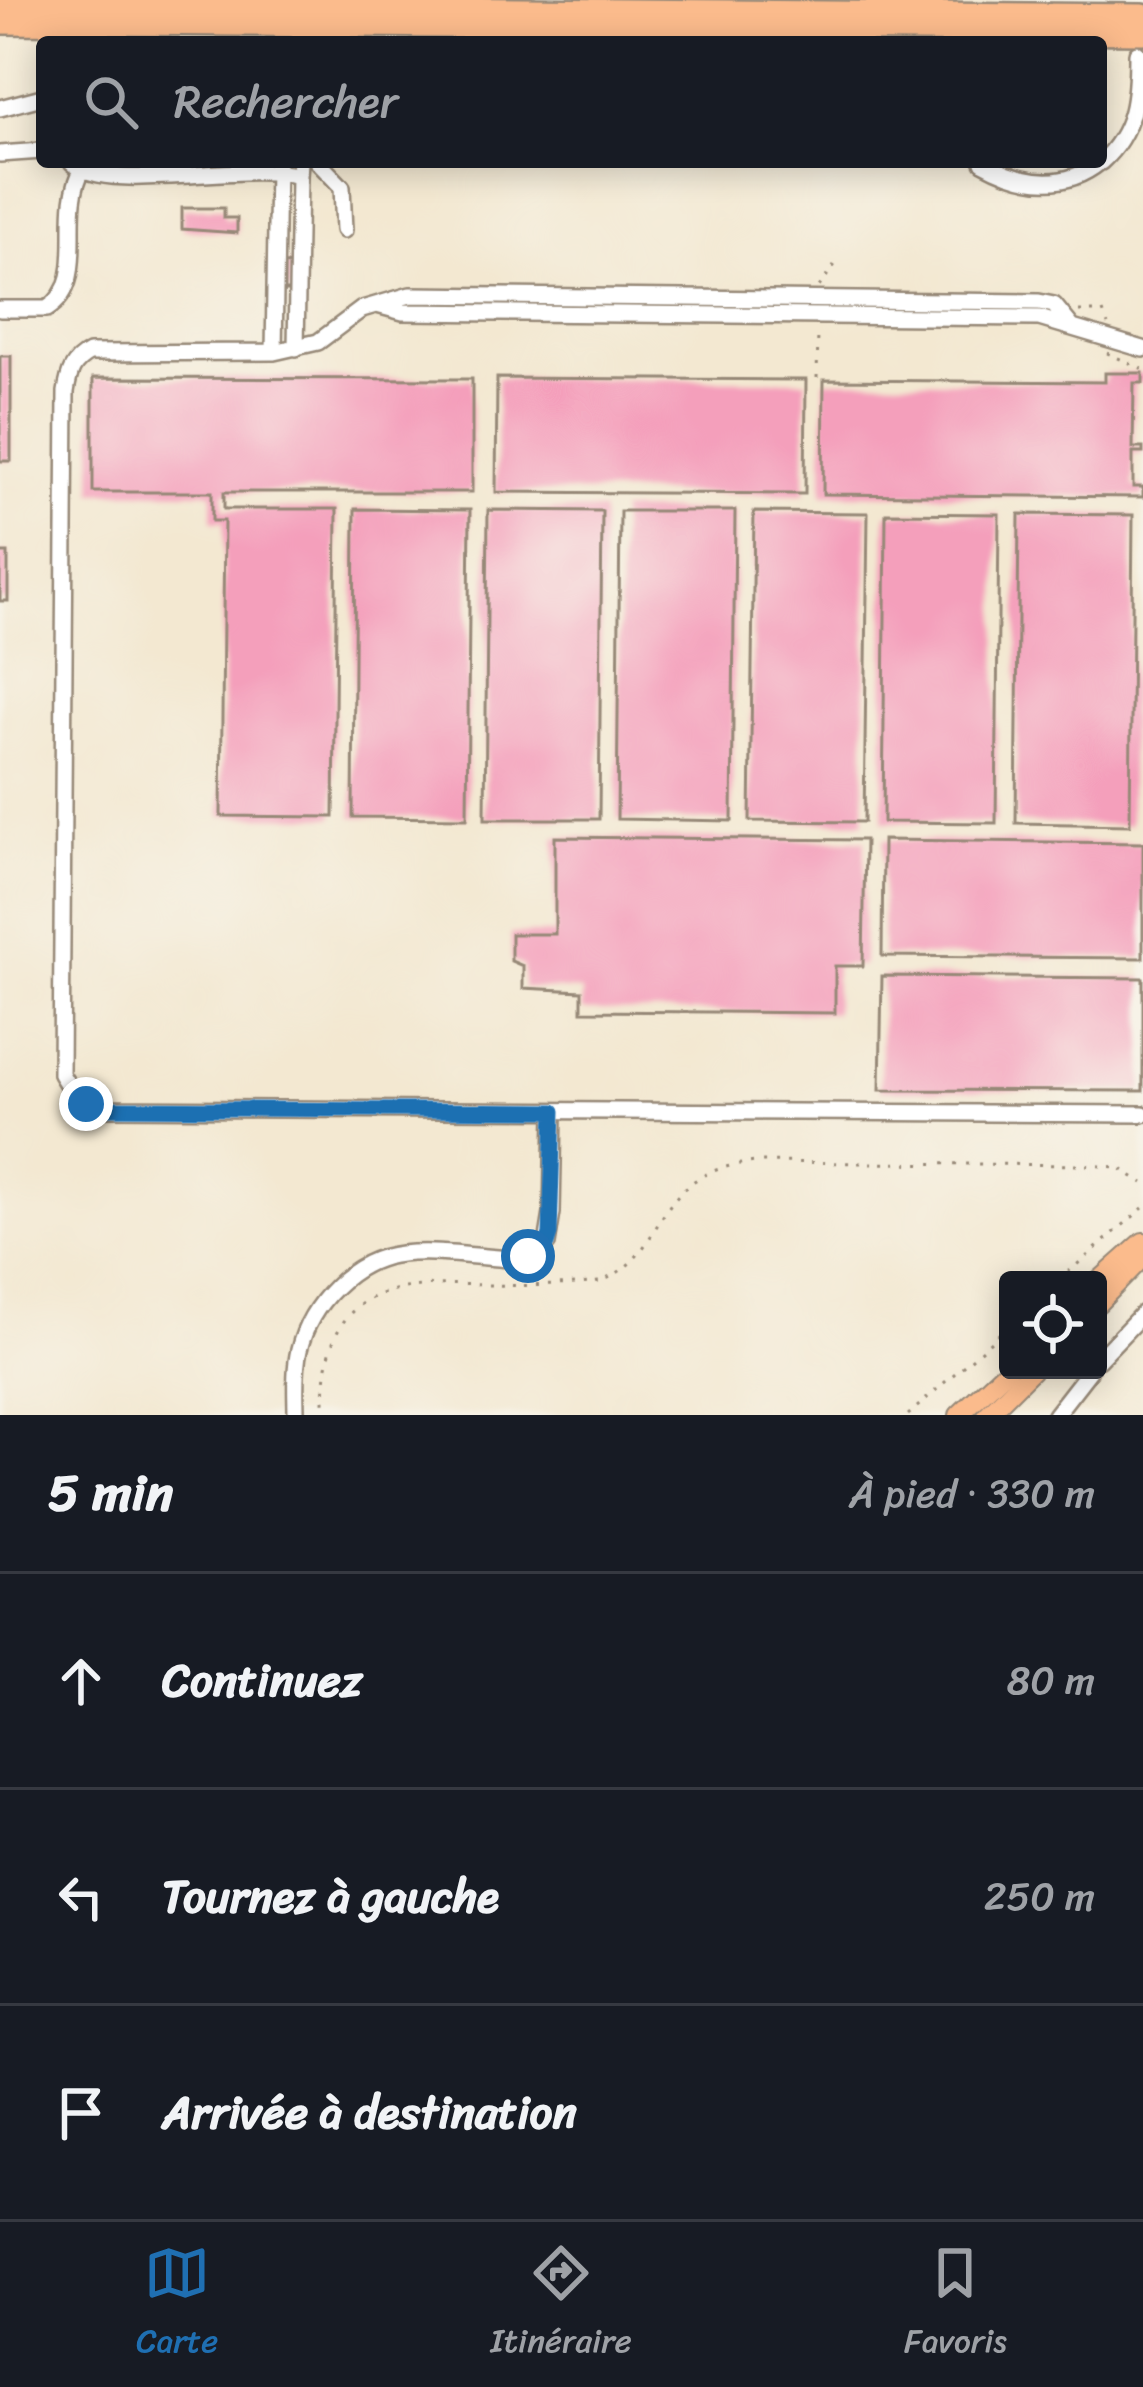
<!DOCTYPE html>
<html lang="fr">
<head>
<meta charset="utf-8">
<style>
  body { margin:0; font-family:Sriracha,sans-serif; background:#20242c; color:#f1f3f6 }
  .controls { position:absolute; right:36px; bottom:36px; display:grid; overflow:hidden; border-radius:12px; box-shadow:0 6px 30px #0003 }
  .controls button { width:108px; height:108px; display:grid; place-items:center; padding:0; border:0; border-bottom:3px solid #363941; background:#171b24; color:#f1f3f6; font:60px sans-serif }
  .stop { position:absolute; width:36px; height:36px; margin:-27px; border:9px solid #1f6fb2; border-radius:50%; background:#fff }
  .stop.end { background:#1f6fb2; border-color:#fff; box-shadow:0 3px 12px #0008 }
  .list { margin:0; padding:0; list-style:none }
  h2 { display:flex; justify-content:space-between; align-items:center; height:156px; margin:0; padding:0 48px; font-size:51px }
  h2 small { font-size:39px; font-weight:400; color:#9ea1a6 }
  .list li { display:grid; grid-template-columns:78px 1fr auto; gap:36px; align-items:center; box-sizing:border-box; height:216px; padding:0 48px; border-top:3px solid #363941 }
  .list b { display:block; font-size:45px; white-space:nowrap }
  .list em { font-size:39px; font-style:normal; color:#9ea1a6 }
  .icon { flex:none; width:66px; height:66px; fill:none; stroke:currentColor; stroke-width:2; stroke-linecap:round; stroke-linejoin:round }
  .map { position:relative; flex:none; width:1143px; height:1415px; overflow:hidden }
  .search { position:absolute; background:#171b24; box-shadow:0 6px 30px #0003; left:36px; right:36px; top:36px; height:132px; display:flex; align-items:center; gap:30px; box-sizing:border-box; padding:0 42px; border-radius:12px; color:#9ea1a6; font-size:45px }
  .sheet { height:804px; background:#171b24 }
  nav { display:flex; justify-content:space-around; align-items:center; box-sizing:border-box; height:168px; border-top:3px solid #363941; background:#171b24; font-size:33px; color:#9ea1a6 }
  nav a { display:grid; justify-items:center; gap:6px }
  nav .on { color:#1f6fb2 }
  .map>svg:first-child { display:block }
  .building { fill:#f49fbb }
  .lines { fill:none; stroke-linecap:round; stroke-linejoin:round }
  .minor-casing { stroke:#978978; stroke-width:20 }
  .major-casing { stroke:#978978; stroke-width:22 }
  .highway-casing { stroke:#978978; stroke-width:26 }
  .path { stroke:#978978; stroke-width:3; stroke-dasharray:3 9; stroke-linecap:butt }
  .minor { stroke:#fff; stroke-width:15 }
  .major { stroke:#fbbb8c; stroke-width:18 }
  .highway { stroke:#fbbb8c; stroke-width:21 }
  .route { stroke:#1f6fb2; stroke-width:15 }
</style>
</head>
<body>
<div class="map">
<svg width="1143" height="1415" viewBox="0 0 1143 1415">
  <rect width="100%" height="100%" fill="#f7f3e8"/>
  <filter id="ink" filterUnits="userSpaceOnUse"><feTurbulence type="fractalNoise" baseFrequency=".00833" numOctaves="2"/><feDisplacementMap in="SourceGraphic" scale="24" xChannelSelector="R" yChannelSelector="G"/><feConvolveMatrix kernelMatrix="1 2 1 2 8 2 1 2 1" color-interpolation-filters="sRGB"/></filter>
  <filter id="wash" filterUnits="userSpaceOnUse"><feTurbulence type="fractalNoise" baseFrequency=".004" numOctaves="4" result="noise"/><feDisplacementMap in="SourceGraphic" scale="48" xChannelSelector="R" yChannelSelector="G"/><feGaussianBlur stdDeviation="2.7" result="paint"/><feColorMatrix in="noise" values="0 0 0 0 0 0 0 0 0 0 0 0 0 0 0 0 0 1.4 0 .05"/><feComposite in="paint" operator="in"/></filter>
  <g filter="url(#wash)">
    <rect width="100%" height="100%" fill="#f3e8d1"/>
    <g id="blocks">
      <path class="building" d="M182 208H224V218H237V233L182 229Z
        M292 264V291H284V265Z
        M0 356H11V461H0Z
        M1105 373H1143V383H1134L1133 448H1143V453H1133V487H1143V497L823 494 824 380 1105 382Z
        M93 378 472 379V492H224V509H337L334 817 221 816 224 521H212V492H93Z
        M497 378 806 380 805 494 496 492Z
        M355 509 470 510 467 818 353 817Z
        M488 510 602 511 599 819H485Z
        M620 511H735L732 821 617 819Z
        M754 512 868 513 864 822 750 821Z
        M886 513 999 514 996 823 883 822Z
        M1019 514 1133 515 1130 825 1016 823Z
        M0 553H8V601H0Z
        M555 837 865 840 863 966H835V1013L582 1011V991L523 988V966L511 961V934H555Z
        M883 840 1143 843V958L882 956Z
        M882 976 1143 978V1091L880 1090Z"/>
    </g>
  </g>
  <g filter="url(#ink)">
    <use href="#blocks" fill-opacity="0" stroke="#978978" stroke-width="3"/>
    <g class="lines">
      <defs>
        <path id="minor" d="M0 108 42 97
          M0 154 42 151
          M72 162C107 196 245 160 299 176L300 162
          M318 162 342 187 344 230
          M983 162C1021 183 1063 192 1100 162
          M1101 162C1135 131 1137 96 1137 53
          M377 305 403 312 1039 318 1143 349
          M0 309H47C91 282 58 212 82 171
          M1071 326 1054 305 1039 302 410 295 362 309 318 342 274 352 89 353C72 362 69 373 66 392L61 1074 75 1097 101 1108 1143 1114
          M296 348 299 176
          M274 352 277 165
          M1098 1360 1143 1313
          M296 1415C296 1394 294 1371 299 1350 310 1304 352 1259 401 1254 437 1250 476 1257 512 1259L528 1256 547 1244 552 1213 554 1111
          M1055 1415 1090 1370"/>
        <path id="major" d="M1098 1282 1143 1242
          M1098 1303 1143 1257
          M959 1415 1008 1369
          M987 1415 1032 1370"/>
        <path id="highway" d="M0 4 1143 15
          M0 23 1143 33"/>
      </defs>
      <use href="#minor" class="minor-casing"/>
      <use href="#major" class="major-casing"/>
      <use href="#highway" class="highway-casing"/>
      <path class="path" d="M819 287 839 259
        M1079 312H1103L1108 325
        M1107 353 1143 369
        M817 378 818 332
        M1059 1280 1143 1208
        M324 1415C322 1290 379 1282 487 1285 524 1286 561 1286 599 1282 675 1253 643 1171 757 1162L1084 1165 1118 1167 1143 1183
        M908 1415 1008 1326"/>
      <use href="#minor" class="minor"/>
      <use href="#major" class="major"/>
      <use href="#highway" class="highway"/>
    </g>
  </g>
  <g class="lines" filter="url(#ink)">
    <path class="route" d="M86 1104 101 1108 554 1111 550 1234 547 1244 528 1256"/>
  </g>
</svg>
<div class="controls">
<button><svg class="icon" aria-label="locate" viewBox="0 0 24 24"><circle cx="12" cy="12" r="6"/><path d="M12 2v4M12 18v4M2 12h4M18 12h4"/></svg></button>
</div>
<div class="stop" style="left:528px;top:1256px"></div>
<div class="stop end" style="left:86px;top:1104px"></div>
<div class="search"><svg class="icon" aria-label="search" viewBox="0 0 24 24"><circle cx="10" cy="10" r="6"/><path d="M15 15l6 6"/></svg>Rechercher</div>
</div>
<section class="sheet">
<h2>5 min<small>À pied · 330 m</small></h2>
<ul class="list">
<li><svg class="icon" aria-label="ahead" viewBox="0 0 24 24"><path d="M12 20V5M6 11l6-6 6 6"/></svg><div><b>Continuez</b></div><em>80 m</em></li>
<li><svg class="icon" aria-label="left" viewBox="0 0 24 24"><path d="M17 20v-9H6M10 6l-5 5 5 5"/></svg><div><b>Tournez à gauche</b></div><em>250 m</em></li>
<li><svg class="icon" aria-label="arrive" viewBox="0 0 24 24"><path d="M6 21V4h12l-3 4 3 4H6"/></svg><div><b>Arrivée à destination</b></div></li>
</ul>
</section>
<nav>
<a class="on"><svg class="icon" aria-label="map" viewBox="0 0 24 24"><path d="M3 6l6-2 6 2 6-2v14l-6 2-6-2-6 2zM9 4v14M15 6v14"/></svg>Carte</a>
<a><svg class="icon" aria-label="directions" viewBox="0 0 24 24"><path d="M12 3l9 9-9 9-9-9zM9 14v-3h6M13 9l2 2-2 2"/></svg>Itinéraire</a>
<a><svg class="icon" aria-label="saved" viewBox="0 0 24 24"><path d="M7 4h10v16l-5-4-5 4z"/></svg>Favoris</a>
</nav>
</body>
</html>
